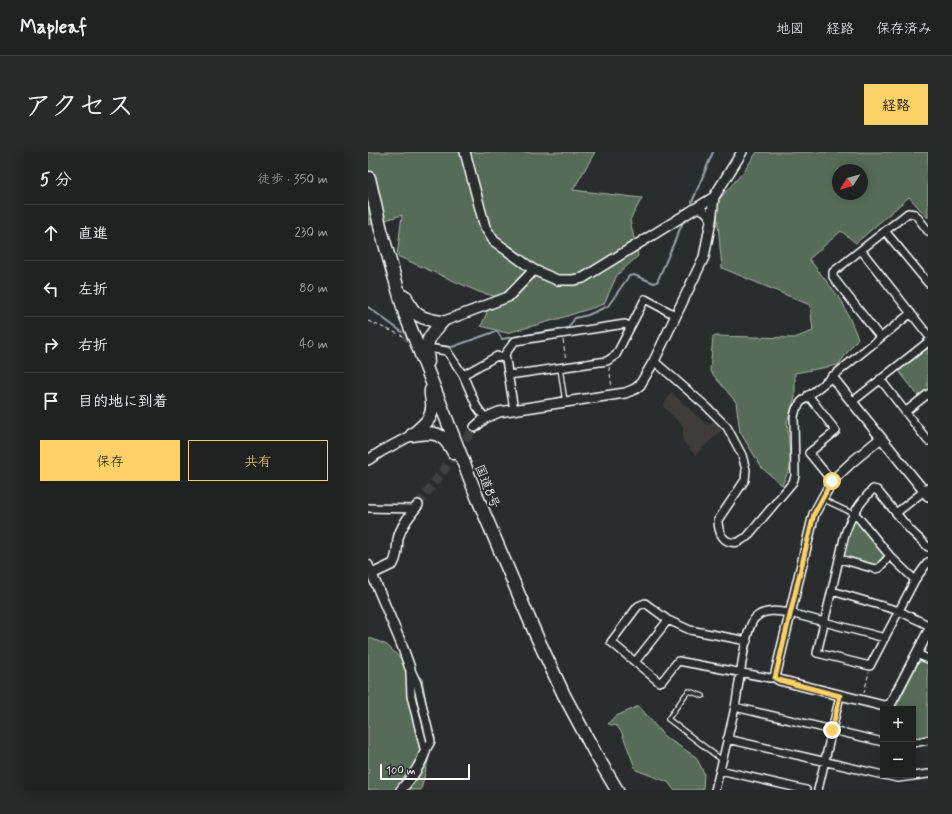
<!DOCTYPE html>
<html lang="ja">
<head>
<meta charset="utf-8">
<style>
  body { margin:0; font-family:Mynerve,"Klee One",sans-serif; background:#282a2a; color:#f1f3f6 }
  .controls { position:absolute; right:12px; bottom:12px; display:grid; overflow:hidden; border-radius:0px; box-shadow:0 2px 10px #0003 }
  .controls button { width:36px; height:36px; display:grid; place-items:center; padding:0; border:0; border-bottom:1px solid #3d3f40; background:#202222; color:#f1f3f6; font:20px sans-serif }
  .compass { position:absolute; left:464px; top:12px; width:36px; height:36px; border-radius:50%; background:#202222; box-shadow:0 2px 10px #0003; rotate:233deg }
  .scale { position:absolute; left:12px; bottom:10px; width:90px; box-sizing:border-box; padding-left:4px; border:2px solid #fff; border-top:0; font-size:11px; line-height:14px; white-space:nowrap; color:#fff; -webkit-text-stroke:3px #2a2d2e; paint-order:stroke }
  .stop { position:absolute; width:12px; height:12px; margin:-9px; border:3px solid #ffd166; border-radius:50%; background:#fff }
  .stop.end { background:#ffd166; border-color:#fff; box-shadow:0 1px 4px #0008 }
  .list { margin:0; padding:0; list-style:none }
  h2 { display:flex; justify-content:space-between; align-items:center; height:52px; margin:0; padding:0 16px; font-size:17px }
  h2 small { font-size:13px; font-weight:400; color:#a2a4a5 }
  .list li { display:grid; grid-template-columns:26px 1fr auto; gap:12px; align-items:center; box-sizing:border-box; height:56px; padding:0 16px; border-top:1px solid #3d3f40 }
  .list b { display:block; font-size:15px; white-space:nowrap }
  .list em { font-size:13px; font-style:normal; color:#a2a4a5 }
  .actions { display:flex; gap:8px; padding:12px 16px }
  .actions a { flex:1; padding:9px 0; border:1px solid #ffd166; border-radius:0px; text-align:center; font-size:14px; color:#ffd166 }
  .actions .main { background:#ffd166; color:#111 }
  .icon { flex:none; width:22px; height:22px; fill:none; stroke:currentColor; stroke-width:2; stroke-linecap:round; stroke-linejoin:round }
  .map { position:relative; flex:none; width:560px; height:638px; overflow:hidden; border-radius:0px }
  header { display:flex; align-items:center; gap:24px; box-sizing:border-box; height:56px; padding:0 20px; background:#202222; border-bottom:1px solid #3d3f40 }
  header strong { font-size:19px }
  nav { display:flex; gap:22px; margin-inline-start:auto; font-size:14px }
  .intro { display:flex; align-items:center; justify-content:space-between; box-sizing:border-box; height:96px; padding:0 24px }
  h1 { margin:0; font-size:28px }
  .button { padding:10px 18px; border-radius:0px; background:#ffd166; color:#111; font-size:14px; font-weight:700 }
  main { display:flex; gap:24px; padding:0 24px }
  aside { flex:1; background:#202222; border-radius:0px; box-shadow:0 2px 10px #0003 }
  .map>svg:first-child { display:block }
  .built { fill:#3f3d3b }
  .green { fill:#566c59; stroke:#aab6ac; fill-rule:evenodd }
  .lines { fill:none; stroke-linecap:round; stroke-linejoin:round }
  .stream { stroke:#96a2ab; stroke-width:2 }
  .minor-tunnel { stroke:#3f4243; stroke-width:7; stroke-dasharray:7 3.5; stroke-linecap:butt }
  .tertiary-tunnel { stroke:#3f4243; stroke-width:9; stroke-dasharray:9 4.5; stroke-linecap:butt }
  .service-casing { stroke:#fff; stroke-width:6 }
  .minor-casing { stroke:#fff; stroke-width:10 }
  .tertiary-casing { stroke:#fff; stroke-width:12 }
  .trunk-casing { stroke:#fff; stroke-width:15 }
  .path { stroke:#fff; stroke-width:1; stroke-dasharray:4 3; stroke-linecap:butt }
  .service { stroke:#2a2d2e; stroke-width:3.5 }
  .minor { stroke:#2a2d2e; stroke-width:7 }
  .tertiary { stroke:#2a2d2e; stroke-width:9 }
  .trunk { stroke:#2a2d2e; stroke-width:12 }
  .route { stroke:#ffd166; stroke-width:5 }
  .labels { text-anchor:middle; stroke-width:4; stroke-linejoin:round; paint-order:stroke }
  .street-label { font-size:13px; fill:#fff; stroke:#2a2d2e }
</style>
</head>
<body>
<header>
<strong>Mapleaf</strong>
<nav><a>地図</a><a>経路</a><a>保存済み</a></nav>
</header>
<div class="intro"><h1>アクセス</h1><a class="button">経路</a></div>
<main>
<aside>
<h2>5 分<small>徒歩 · 350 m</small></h2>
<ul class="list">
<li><svg class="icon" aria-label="ahead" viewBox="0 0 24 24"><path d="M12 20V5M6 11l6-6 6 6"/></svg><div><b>直進</b></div><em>230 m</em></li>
<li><svg class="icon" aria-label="left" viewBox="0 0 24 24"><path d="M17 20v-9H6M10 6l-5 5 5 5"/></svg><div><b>左折</b></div><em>80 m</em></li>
<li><svg class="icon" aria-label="right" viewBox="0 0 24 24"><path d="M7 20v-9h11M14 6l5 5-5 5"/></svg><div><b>右折</b></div><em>40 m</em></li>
<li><svg class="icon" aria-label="arrive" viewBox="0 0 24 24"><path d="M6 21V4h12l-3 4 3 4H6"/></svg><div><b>目的地に到着</b></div></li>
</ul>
<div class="actions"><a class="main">保存</a><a>共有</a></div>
</aside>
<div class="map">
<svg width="560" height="638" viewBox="0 0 560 638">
  <rect width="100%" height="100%" fill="#2a2d2e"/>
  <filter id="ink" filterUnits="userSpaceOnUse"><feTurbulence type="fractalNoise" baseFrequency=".025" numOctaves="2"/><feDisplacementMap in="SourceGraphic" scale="8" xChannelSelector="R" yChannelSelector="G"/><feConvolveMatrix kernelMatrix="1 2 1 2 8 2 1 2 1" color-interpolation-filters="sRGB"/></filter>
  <g filter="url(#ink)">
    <path class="built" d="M303 240 339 273 348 268 356 276 327 303 315 289V274L295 254Z"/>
    <path class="green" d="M0 0H227L205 38 274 46 262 68 270 104 249 123 236 152 190 167 139 181 113 174 126 144 111 140 29 104 34 63 0 73Z
      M389 0H560V66L541 45 488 91 473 79 441 107 474 149 490 186 470 213 427 221V245L419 270 423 314 414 333 394 316 372 280 368 250 342 219 345 184 426 186 445 179 442 153 354 116 348 51 376 19ZM470 18H494V42H470Z
      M560 196V238L551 245 531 219Z
      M485 367H488L517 402 516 405 510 413H506L476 406 475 404 480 380Z
      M0 486H2L19 493 54 527 65 588 53 638H0Z
      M555 509 560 512V585L548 588 545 587V557H527L550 511Z
      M271 554 296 584 328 605 336 621 335 638H306L300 630 268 618 254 581 249 574 240 572 246 565Z"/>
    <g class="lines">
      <path class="stream" d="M324 50 345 0
        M0 155 34 180
        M67 193 84 195 129 179 134 187 200 176 207 166 220 163 240 154 261 124 266 123 286 131 289 130 315 70"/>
      <path class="minor-tunnel" d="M35 184 47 190"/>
      <path class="tertiary-tunnel" d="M50 353 107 275"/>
      <defs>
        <path id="service" d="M192 216 197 250
          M454 347 486 362
          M335 544 321 539 318 542 300 567 354 608"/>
        <path id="minor" d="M325 57C335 56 339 60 343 69
          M517 79 560 131
          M493 98 560 183
          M512 185 465 125V120L540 61 547 62 560 79
          M66 197 79 199 95 223 109 255 117 266
          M286 209 339 255 359 275 374 303 378 318 377 328 350 368C350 380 355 393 370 390 373 389 376 386 379 385L425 330 427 324 426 265 428 257 433 250 543 161
          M95 223 129 204 138 207
          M141 223 239 209 248 203 277 147 307 163
          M512 227 560 289
          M440 243 468 279 441 301 464 329
          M484 250 560 190
          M146 258 137 202 147 189 257 172 262 175
          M537 260 560 242
          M0 356 46 357
          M528 361 560 336
          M486 362 490 365 522 404 547 428
          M560 395 542 378 509 338 505 337C491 352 484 362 477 382L449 501 502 514 547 428 560 410
          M472 407 507 417 511 416 522 404
          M464 439 531 459 560 473
          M379 489 322 478 300 468 277 451 270 454 243 490 291 530 294 529 310 509 402 526 407 525
          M549 502 560 507
          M267 510 300 468
          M42 516 49 531 62 585 63 589 57 600
          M42 520 43 544 57 600
          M367 555 515 590
          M359 587 515 623
          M545 591 560 588
          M352 618 438 638
          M516 623 530 626 560 622
          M347 638C354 610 361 583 367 555 371 537 376 477 387 466 396 457 410 459 422 461L517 486
          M450 638 472 544"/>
        <path id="tertiary" d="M97 0 117 75 126 89 166 118 189 128H205L215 126 346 45
          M74 170 140 145 166 118
          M464 225 560 344
          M107 275 117 266 131 260 257 241 267 237 272 233 286 209 336 105 343 69 346 45 374 0
          M513 286 484 310 464 329 446 362 407 525 411 528 516 554 522 553 560 480
          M0 308 14 299 44 283
          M0 413 33 491 42 516
          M4 422 25 412C30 404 29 395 30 387 33 374 42 363 50 353
          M33 638C43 626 52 615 57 600"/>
        <path id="trunk" d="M1 26 13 78 37 162 110 347 168 483 196 543 227 601 249 638
          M38 145C45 164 54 167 74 170
          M60 210C57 189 60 186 74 170
          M44 283C66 279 75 280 86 301
          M44 283C55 274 66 266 64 251 64 246 62 242 63 238"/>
      </defs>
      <use href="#service" class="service-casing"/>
      <use href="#minor" class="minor-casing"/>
      <use href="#tertiary" class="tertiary-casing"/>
      <use href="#trunk" class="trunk-casing"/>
      <path class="path" d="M0 169 35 184
        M195 188 198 209
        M241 215 244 236
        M496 541 501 520"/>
      <use href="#service" class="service"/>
      <use href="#minor" class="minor"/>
      <use href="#tertiary" class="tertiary"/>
      <use href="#trunk" class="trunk"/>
    </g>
  </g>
  <g class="lines" filter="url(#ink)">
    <path class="route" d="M464 329 446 362 407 526 411 528 472 544 464 578"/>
  </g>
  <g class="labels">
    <g class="street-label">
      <text transform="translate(120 334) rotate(68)" y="5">国道8号</text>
    </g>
  </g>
</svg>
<div class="controls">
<button>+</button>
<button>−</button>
</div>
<svg class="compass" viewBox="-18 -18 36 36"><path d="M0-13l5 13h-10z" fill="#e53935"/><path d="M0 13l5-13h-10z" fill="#a2a4a5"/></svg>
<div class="scale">100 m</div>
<div class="stop" style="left:464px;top:329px"></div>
<div class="stop end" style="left:464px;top:578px"></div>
</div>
</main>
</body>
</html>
